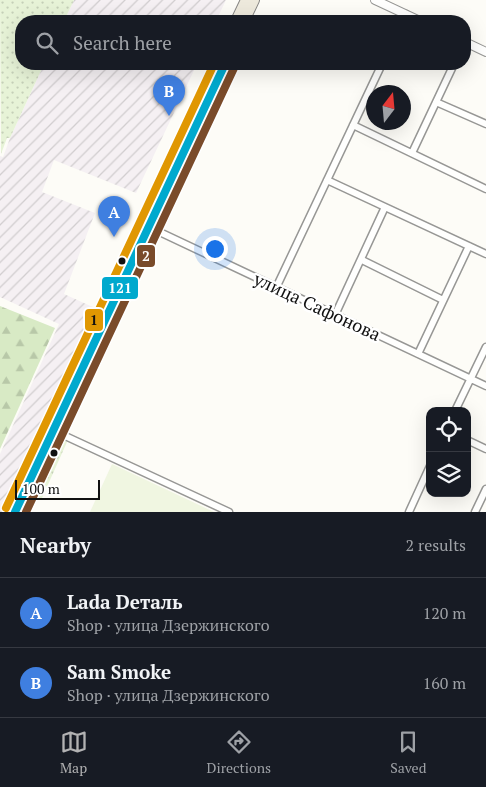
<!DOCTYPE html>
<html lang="en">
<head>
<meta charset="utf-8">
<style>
  body { margin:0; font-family:"PT Serif",serif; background:#242831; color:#f1f3f6 }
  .controls { position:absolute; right:15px; bottom:15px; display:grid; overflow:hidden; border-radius:10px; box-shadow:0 5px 20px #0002 }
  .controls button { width:45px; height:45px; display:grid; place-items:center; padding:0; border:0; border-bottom:1px solid #363941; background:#171b24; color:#f1f3f6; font:25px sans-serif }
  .compass { position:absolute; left:366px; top:85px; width:45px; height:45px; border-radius:50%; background:#171b24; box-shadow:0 5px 20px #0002; rotate:16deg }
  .scale { position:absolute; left:15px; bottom:12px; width:85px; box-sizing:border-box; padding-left:5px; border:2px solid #111; border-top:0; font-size:14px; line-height:18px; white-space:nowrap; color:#111; -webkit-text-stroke:4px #fff; paint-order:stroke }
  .you { position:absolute; left:214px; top:248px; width:18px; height:18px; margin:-12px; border:4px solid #fff; border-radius:50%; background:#1a73e8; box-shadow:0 0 0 8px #1a73e833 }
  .badge { display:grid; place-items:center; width:32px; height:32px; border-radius:50%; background:#b2b2b3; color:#fff; font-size:16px; font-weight:700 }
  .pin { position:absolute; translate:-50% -41px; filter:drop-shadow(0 1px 2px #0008) }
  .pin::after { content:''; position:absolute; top:26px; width:18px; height:15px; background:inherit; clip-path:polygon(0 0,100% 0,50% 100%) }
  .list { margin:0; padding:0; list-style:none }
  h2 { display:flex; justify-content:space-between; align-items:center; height:65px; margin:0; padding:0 20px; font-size:21px }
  h2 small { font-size:16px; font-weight:400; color:#9ea1a6 }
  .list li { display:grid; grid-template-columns:32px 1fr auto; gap:15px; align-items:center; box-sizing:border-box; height:70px; padding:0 20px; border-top:1px solid #363941 }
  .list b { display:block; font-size:19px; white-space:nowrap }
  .list p { margin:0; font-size:16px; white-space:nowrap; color:#9ea1a6 }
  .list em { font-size:16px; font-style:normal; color:#9ea1a6 }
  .icon { flex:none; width:28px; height:28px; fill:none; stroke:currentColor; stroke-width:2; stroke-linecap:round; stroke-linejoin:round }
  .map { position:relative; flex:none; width:486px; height:512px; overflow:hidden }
  .search { position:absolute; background:#171b24; box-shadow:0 5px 20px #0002; left:15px; right:15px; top:15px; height:55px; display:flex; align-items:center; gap:12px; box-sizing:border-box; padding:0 18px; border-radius:20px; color:#9ea1a6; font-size:19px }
  .sheet { height:205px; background:#171b24 }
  nav { display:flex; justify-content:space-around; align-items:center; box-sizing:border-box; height:70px; border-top:1px solid #363941; background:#171b24; font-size:14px; color:#9ea1a6 }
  nav a { display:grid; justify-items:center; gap:2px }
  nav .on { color:#b2b2b3 }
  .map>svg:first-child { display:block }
  .industrial { fill:url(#industrial-furrows) }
  .grass { fill:url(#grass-dots) }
  .forest { fill:url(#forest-firs) }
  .pitch { fill:#f0f6e1 }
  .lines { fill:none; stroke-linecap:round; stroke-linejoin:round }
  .minor-casing { stroke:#979795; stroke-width:9 }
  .tertiary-casing { stroke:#979795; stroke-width:10 }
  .primary-casing { stroke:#858482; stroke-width:12 }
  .minor { stroke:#fffffe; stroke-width:6 }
  .tertiary { stroke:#fffffe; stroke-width:8 }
  .primary { stroke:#ede9dc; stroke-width:10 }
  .bus-1-casing { stroke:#fff; stroke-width:11 }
  .bus-2-casing { stroke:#fff; stroke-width:11 }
  .bus-3-casing { stroke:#fff; stroke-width:11 }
  .bus-1 { stroke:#00a9ce; stroke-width:8 }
  .bus-2 { stroke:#7a4b2a; stroke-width:8 }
  .bus-3 { stroke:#e09702; stroke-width:8 }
  .bus-dot { fill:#111; stroke:#fff; stroke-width:2 }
  .labels { text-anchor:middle; stroke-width:5; stroke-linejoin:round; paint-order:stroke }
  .street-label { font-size:18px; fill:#111; stroke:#fff }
  .line-badge { stroke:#fff; stroke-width:2 }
  .badge-label { font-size:14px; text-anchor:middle; font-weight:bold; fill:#fff }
  .pale-badge-label { font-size:14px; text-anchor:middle; font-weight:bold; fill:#111 }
</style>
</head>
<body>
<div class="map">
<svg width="486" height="512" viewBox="0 0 486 512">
  <defs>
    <pattern id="industrial-furrows" width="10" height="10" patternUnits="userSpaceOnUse" patternTransform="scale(1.25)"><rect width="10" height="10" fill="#f5f0f3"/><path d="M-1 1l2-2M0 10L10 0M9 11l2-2" fill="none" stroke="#d1cdcf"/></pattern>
    <pattern id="grass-dots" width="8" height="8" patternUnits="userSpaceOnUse" patternTransform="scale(1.25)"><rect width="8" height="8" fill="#e7f3d7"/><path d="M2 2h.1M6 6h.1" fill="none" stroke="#c5cfb8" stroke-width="1.8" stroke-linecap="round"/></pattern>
    <pattern id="forest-firs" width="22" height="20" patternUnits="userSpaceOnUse" patternTransform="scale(1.25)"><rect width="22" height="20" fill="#d8eac5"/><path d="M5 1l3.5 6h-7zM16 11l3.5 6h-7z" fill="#b8c8a8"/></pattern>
  </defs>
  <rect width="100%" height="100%" fill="#fdfcf7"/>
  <path class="industrial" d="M74 0H226L216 21H64Z
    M44 64H197L136 193 54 160 42 192 95 213 64 294 95 308 2 512H0V454L59 324 0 297V156L3 157 10 138Z"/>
  <path class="grass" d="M0 0H74L64 21H21V64H44L10 138H7L1 154Z
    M63 439 67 442 42 498 36 500 31 493 56 440Z"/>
  <path class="forest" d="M0 306 55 328 0 449Z"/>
  <path class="pitch" d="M112 464 214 512H90Z"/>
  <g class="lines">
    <defs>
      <path id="minor" d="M402 21 406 14
        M436 102 486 124
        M353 125 486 189
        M412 153 454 64
        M327 180 486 254
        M149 227 486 386
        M362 260 443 300
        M276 288 382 64
        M335 315 385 207
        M418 354 469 246
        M455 411 486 347
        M48 428 229 512
        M467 440 486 449
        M409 512 430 466
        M475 512 486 489"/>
      <path id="tertiary" d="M375 0 420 21
        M465 42 486 52"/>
      <path id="primary" d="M236 21 246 0
        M244 21 254 0
        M75 369 217 64
        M15 512 225 64"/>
    </defs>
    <use href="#minor" class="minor-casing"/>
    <use href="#tertiary" class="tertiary-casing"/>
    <use href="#primary" class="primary-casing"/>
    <use href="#minor" class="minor"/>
    <use href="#tertiary" class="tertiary"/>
    <use href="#primary" class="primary"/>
    <defs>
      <path id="bus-1" d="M15 512 225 64"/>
      <path id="bus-2" d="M26 512 234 68"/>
      <path id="bus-3" d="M6 508 214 64"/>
    </defs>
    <use href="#bus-1" class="bus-1-casing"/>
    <use href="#bus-2" class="bus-2-casing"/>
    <use href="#bus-3" class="bus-3-casing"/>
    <use href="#bus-1" class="bus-1"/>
    <use href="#bus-2" class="bus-2"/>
    <use href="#bus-3" class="bus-3"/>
  </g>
  <g class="bus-dot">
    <circle cx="122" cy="261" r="4.5"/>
    <circle cx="54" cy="453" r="4.5"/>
  </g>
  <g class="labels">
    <g class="street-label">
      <text transform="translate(317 307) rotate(25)" y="6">улица Сафонова</text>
    </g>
  </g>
  <g class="line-badge">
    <rect x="136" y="244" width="20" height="24" rx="5" fill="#7a4b2a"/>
    <rect x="101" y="276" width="38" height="24" rx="5" fill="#00a9ce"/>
    <rect x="84" y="308" width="20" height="24" rx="5" fill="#e09702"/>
  </g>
  <g class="badge-label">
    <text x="146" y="261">2</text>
    <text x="120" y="293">121</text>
  </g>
  <g class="pale-badge-label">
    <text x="94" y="325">1</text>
  </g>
</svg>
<div class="controls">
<button><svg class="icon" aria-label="locate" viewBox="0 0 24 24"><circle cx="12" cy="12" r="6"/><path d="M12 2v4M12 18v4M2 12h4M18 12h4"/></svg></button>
<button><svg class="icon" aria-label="layers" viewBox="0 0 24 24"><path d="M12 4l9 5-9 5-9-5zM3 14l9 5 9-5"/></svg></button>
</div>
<svg class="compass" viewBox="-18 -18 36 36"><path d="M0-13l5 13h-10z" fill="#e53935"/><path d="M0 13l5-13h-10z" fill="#9ea1a6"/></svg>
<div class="scale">100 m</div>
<div class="you"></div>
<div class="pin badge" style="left:114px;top:237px;background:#3f7fe0">A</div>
<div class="pin badge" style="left:169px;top:116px;background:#3f7fe0">B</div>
<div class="search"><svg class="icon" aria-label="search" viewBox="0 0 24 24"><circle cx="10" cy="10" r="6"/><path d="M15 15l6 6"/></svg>Search here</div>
</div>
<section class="sheet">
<h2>Nearby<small>2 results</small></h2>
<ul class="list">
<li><span class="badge" style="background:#3f7fe0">A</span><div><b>Lada Dеталь</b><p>Shop · улица Дзержинского</p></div><em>120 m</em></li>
<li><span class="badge" style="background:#3f7fe0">B</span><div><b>Sam Smoke</b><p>Shop · улица Дзержинского</p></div><em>160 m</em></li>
</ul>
</section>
<nav>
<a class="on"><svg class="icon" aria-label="map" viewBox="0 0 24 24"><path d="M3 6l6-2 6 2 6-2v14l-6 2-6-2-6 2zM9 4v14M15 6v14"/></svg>Map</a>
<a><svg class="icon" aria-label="directions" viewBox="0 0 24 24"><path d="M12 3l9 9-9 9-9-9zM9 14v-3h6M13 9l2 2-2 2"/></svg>Directions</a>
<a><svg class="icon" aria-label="saved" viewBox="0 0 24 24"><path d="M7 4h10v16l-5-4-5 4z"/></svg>Saved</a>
</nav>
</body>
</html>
